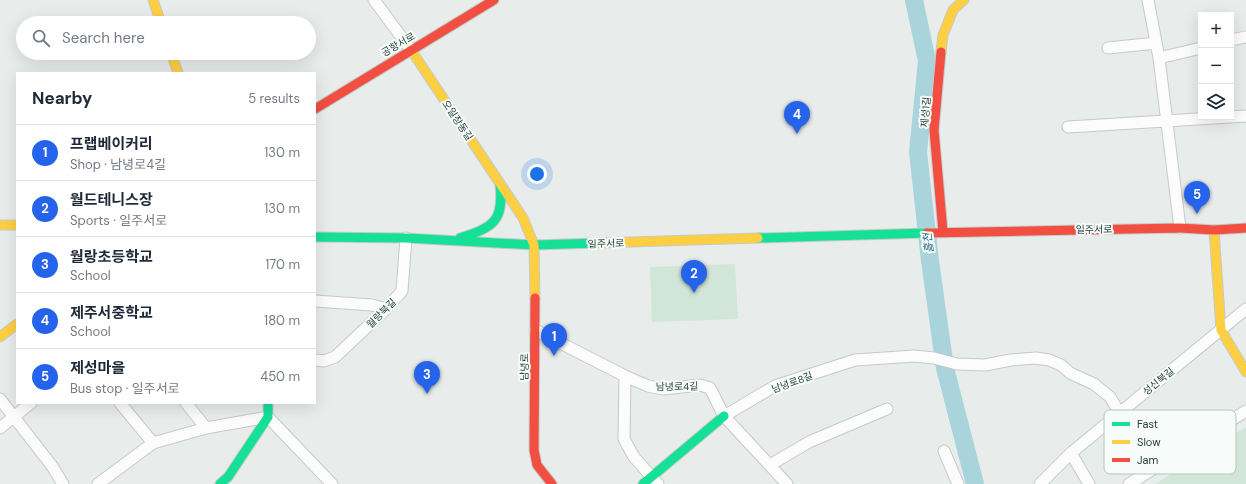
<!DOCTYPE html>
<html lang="en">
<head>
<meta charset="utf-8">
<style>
  body { margin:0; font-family:"DM Sans","Noto Sans KR",sans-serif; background:#f6f6f7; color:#1f2937 }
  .controls { position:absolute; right:12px; top:12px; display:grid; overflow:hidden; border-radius:0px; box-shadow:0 4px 16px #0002 }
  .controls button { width:36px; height:36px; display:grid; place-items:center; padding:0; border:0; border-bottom:1px solid #e0e1e3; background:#fff; color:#1f2937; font:20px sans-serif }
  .you { position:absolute; left:537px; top:174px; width:14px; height:14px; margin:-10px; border:3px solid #fff; border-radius:50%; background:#1a73e8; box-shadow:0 0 0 6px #1a73e833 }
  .badge { display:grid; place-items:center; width:26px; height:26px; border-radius:50%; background:#2563eb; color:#fff; font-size:13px; font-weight:700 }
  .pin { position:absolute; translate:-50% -33px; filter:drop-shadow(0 1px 2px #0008) }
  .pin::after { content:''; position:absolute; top:21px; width:14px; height:12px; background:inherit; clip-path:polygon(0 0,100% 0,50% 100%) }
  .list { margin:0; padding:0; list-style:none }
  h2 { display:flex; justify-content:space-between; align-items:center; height:52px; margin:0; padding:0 16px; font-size:17px }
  h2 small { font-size:13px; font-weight:400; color:#747a83 }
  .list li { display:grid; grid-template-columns:26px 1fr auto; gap:12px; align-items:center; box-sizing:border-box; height:56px; padding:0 16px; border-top:1px solid #e0e1e3 }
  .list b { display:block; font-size:15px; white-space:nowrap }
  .list p { margin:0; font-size:13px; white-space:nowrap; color:#747a83 }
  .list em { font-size:13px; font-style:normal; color:#747a83 }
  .icon { flex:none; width:22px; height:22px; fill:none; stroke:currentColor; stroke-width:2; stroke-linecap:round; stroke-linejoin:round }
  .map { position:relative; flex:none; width:1246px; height:484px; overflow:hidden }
  .search { position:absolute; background:#fff; box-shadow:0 4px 16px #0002; left:16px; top:16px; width:300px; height:44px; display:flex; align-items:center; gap:10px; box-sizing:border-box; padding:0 14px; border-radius:22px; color:#747a83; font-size:15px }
  .panel { position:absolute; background:#fff; box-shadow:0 4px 16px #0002; left:16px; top:72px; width:300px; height:332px; border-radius:0px }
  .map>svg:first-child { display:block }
  .green { fill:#d1e6d8 }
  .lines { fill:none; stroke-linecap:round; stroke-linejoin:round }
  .river { stroke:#a9d4db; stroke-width:18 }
  .street-casing { stroke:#c5cac8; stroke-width:13 }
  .fast-casing { stroke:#c3cbc8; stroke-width:11 }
  .slow-casing { stroke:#c3cbc8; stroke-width:11 }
  .jam-casing { stroke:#c3cbc8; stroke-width:11 }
  .street { stroke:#fcfcfc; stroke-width:11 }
  .fast { stroke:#16e098; stroke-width:9 }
  .slow { stroke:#ffcf43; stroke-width:9 }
  .jam { stroke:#f24e42; stroke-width:9 }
  .labels { text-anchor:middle; stroke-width:4; stroke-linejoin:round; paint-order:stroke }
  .street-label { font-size:10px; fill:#24423a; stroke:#f7fbf9 }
  .water-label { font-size:11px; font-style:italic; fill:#1c6f80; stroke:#f7fbf9 }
  .key { fill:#f7fbf9; stroke:#b8c4c0; stroke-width:1 }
  .key-label { font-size:11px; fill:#24423a }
</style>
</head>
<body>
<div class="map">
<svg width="1246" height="484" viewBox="0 0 1246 484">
  <rect width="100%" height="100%" fill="#e8edeb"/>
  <path class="green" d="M735 264 738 319 652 322 650 267Z
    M1246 427V484H1155Z"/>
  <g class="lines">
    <path class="river" d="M914 0 927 61 918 152 930 261 945 368 975 484"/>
    <defs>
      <path id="street" d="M374 0 411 50
        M1148 0 1159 58 1180 228
        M1231 40 1246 37
        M1108 48 1156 43
        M1159 58 1201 48
        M1068 127 1246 116
        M315 301 372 305 386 309
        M535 330 625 376 648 386 663 389 700 385 710 388 724 416 787 484
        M315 360 324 361 335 357 386 309 402 291 406 238
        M625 376 624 439 634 457 658 484
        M0 399 52 466 63 484
        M120 403 153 443
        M186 403 206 428
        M724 416 775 386 855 360 914 356 934 358 957 364 985 365 1011 360 1036 358 1049 360 1061 365 1070 373 1094 384 1110 397 1119 412
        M0 428 31 403
        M944 451 958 484
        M1071 453 1089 484
        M770 465 809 442 887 409
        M98 484 153 443 206 428 268 417 332 484
        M1040 484 1071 453 1246 309
        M1129 484 1246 411"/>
      <path id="fast" d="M315 237 406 238 534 245 598 243
        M460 238C494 227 504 221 500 184
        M758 238 927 233
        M220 484 228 477 268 417V403
        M643 484 724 416"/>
      <path id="slow" d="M153 0 161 23
        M411 50 523 218 534 245 535 298
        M941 52 943 35 953 10 964 0
        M171 53 178 73
        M0 225H17
        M1214 230 1221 330 1246 372
        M598 243 758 238
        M0 337 17 324"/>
      <path id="jam" d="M941 52 934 130 943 232
        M315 109 494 0
        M927 233 1180 228 1214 230 1246 228
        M535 298 534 450 537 465 552 484"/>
    </defs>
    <use href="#street" class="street-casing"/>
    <use href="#fast" class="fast-casing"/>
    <use href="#slow" class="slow-casing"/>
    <use href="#jam" class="jam-casing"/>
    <use href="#street" class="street"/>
    <use href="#fast" class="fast"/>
    <use href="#slow" class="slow"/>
    <use href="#jam" class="jam"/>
  </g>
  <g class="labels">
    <g class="street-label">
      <text transform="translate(398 44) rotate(-30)" y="4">공항서로</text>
      <text transform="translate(925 112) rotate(-85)" y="4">제성1길</text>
      <text transform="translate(458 120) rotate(56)" y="4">오일장동길</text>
      <text transform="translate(1094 229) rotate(-1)" y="4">일주서로</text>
      <text transform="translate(606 243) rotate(-2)" y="4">일주서로</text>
      <text transform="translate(381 313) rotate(-45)" y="4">월랑북길</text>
      <text transform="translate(524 367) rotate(-89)" y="4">남녕로</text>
      <text transform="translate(1158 381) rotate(-39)" y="4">성신북길</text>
      <text transform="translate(792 382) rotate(-20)" y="4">남녕로8길</text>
      <text transform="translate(677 386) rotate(-1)" y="4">남녕로4길</text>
    </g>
    <g class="water-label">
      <text transform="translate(928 243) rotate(-97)" y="4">흘천</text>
    </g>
  </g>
  <rect x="1104" y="410" width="132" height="64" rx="6" class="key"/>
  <rect x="1112" y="422" width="18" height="4" fill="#16e098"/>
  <rect x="1112" y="440" width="18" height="4" fill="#ffcf43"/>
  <rect x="1112" y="458" width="18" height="4" fill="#f24e42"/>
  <g class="key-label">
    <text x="1137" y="428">Fast</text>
    <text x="1137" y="446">Slow</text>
    <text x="1137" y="464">Jam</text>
  </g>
</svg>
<div class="controls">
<button>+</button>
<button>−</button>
<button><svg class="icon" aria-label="layers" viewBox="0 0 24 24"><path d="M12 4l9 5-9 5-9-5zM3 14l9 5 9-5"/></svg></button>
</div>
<div class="you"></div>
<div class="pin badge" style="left:554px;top:356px">1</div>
<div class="pin badge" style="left:694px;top:293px">2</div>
<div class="pin badge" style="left:427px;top:394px">3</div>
<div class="pin badge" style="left:797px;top:134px">4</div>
<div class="pin badge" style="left:1197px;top:214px">5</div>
<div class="search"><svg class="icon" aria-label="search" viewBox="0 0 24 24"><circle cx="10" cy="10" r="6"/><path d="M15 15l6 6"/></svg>Search here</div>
<section class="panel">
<h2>Nearby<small>5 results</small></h2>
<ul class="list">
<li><span class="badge">1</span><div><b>프랩베이커리</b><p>Shop · 남녕로4길</p></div><em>130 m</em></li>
<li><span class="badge">2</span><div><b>월드테니스장</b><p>Sports · 일주서로</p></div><em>130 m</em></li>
<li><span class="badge">3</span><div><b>월랑초등학교</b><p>School</p></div><em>170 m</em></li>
<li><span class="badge">4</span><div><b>제주서중학교</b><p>School</p></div><em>180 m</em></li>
<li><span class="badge">5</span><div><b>제성마을</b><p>Bus stop · 일주서로</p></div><em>450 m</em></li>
</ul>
</section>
</div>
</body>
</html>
